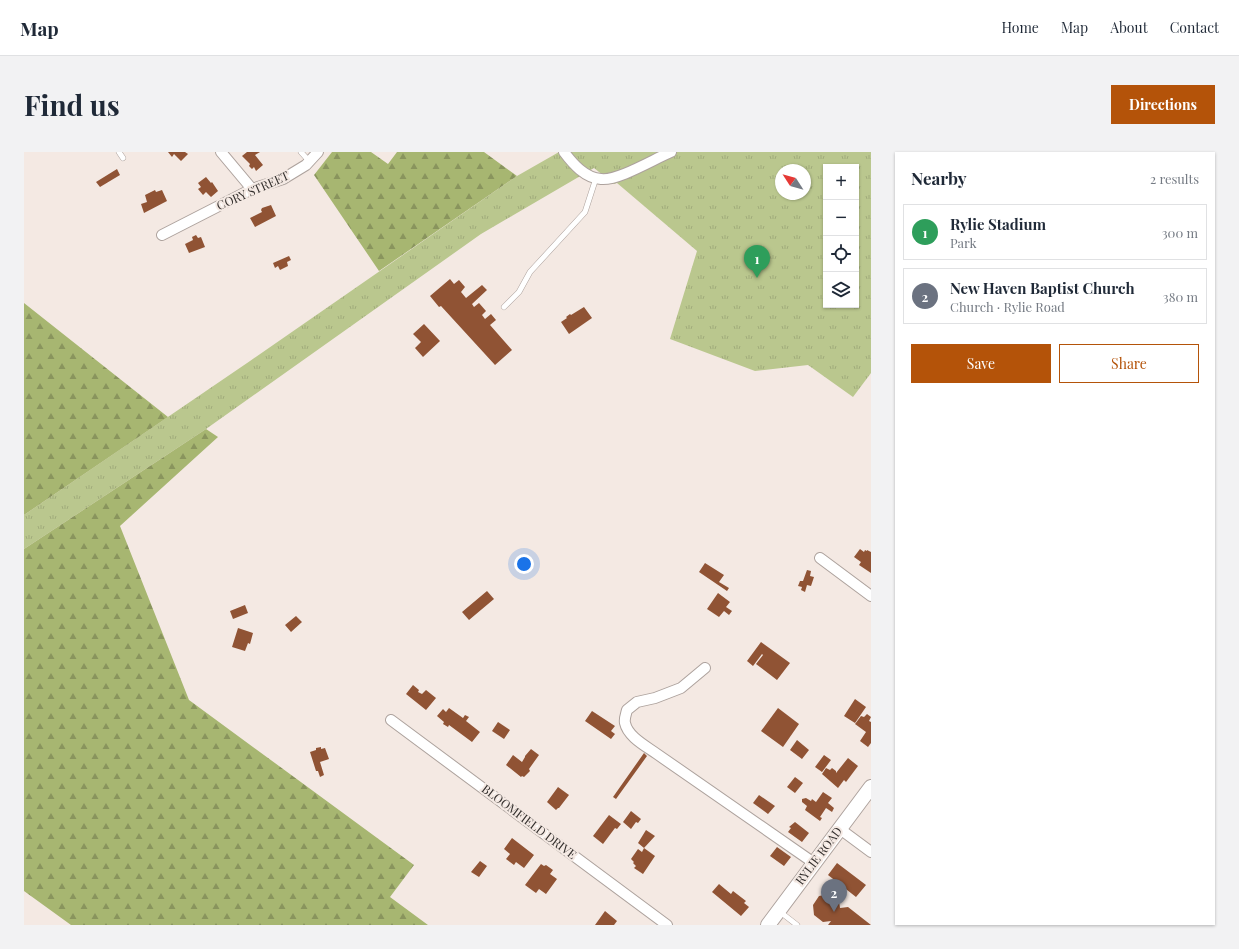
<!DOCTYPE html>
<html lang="en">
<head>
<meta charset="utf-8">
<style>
  body { margin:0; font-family:"Playfair Display",serif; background:#f2f2f3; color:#1f2937 }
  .controls { position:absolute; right:12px; top:12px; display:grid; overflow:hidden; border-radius:0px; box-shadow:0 1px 3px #0004 }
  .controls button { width:36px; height:36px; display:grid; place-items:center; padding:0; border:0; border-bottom:1px solid #e0e1e3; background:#fff; color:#1f2937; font:20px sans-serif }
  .compass { position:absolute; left:751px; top:12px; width:36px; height:36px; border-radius:50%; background:#fff; box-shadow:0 1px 3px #0004; rotate:306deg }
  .you { position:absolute; left:500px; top:412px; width:14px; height:14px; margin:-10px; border:3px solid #fff; border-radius:50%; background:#1a73e8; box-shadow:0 0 0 6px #1a73e833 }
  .badge { display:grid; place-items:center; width:26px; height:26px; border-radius:50%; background:#b45309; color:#fff; font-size:13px; font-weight:700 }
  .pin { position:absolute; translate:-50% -33px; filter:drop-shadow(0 1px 2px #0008) }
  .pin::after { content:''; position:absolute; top:21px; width:14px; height:12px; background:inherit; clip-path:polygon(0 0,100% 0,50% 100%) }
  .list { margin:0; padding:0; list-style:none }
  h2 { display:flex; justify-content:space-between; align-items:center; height:52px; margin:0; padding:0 16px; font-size:17px }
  h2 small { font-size:13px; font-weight:400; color:#747a83 }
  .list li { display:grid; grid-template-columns:26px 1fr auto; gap:12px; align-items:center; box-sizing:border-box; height:56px; margin:0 8px 8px; padding:0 8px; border:1px solid #e0e1e3; border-radius:0px }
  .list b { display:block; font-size:15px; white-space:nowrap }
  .list p { margin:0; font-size:13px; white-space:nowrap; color:#747a83 }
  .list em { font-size:13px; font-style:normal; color:#747a83 }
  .actions { display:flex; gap:8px; padding:12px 16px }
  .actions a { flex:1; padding:9px 0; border:1px solid #b45309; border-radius:0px; text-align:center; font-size:14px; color:#b45309 }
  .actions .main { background:#b45309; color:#fff }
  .icon { flex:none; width:22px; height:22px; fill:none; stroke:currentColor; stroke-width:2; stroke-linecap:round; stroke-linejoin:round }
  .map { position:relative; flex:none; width:847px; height:773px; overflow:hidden; border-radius:0px }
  header { display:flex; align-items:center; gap:24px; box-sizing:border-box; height:56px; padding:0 20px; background:#fff; border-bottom:1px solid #e0e1e3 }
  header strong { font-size:19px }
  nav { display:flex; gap:22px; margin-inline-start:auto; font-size:14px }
  .intro { display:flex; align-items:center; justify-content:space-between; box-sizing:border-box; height:96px; padding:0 24px }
  h1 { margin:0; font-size:28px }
  .button { padding:10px 18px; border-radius:0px; background:#b45309; color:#fff; font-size:14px; font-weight:700 }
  main { display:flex; gap:24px; padding:0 24px }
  aside { flex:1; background:#fff; border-radius:0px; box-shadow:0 1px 3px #0004 }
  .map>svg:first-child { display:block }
  .grass { fill:url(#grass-tufts); fill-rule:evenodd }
  .forest { fill:url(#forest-firs) }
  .building { fill:#905334 }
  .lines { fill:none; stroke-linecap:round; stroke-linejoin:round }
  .lane-casing { stroke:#ada29d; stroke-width:6 }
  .street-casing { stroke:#ada29d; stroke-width:12 }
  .secondary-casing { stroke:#ada29d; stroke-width:16 }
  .lane { stroke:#fff; stroke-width:5 }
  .street { stroke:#fff; stroke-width:10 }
  .secondary { stroke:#fff; stroke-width:14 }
  .labels { text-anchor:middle; stroke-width:4; stroke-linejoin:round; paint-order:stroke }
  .street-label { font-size:12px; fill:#322e2c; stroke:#f4e9e3 }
</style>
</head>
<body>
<header>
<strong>Map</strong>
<nav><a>Home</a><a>Map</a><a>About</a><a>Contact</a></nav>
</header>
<div class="intro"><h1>Find us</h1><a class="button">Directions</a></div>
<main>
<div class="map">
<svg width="847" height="773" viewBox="0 0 847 773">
  <defs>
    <pattern id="grass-tufts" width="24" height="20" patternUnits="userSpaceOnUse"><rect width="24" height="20" fill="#bac78e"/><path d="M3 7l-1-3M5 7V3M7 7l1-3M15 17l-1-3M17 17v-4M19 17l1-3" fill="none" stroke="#a0ab7b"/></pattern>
    <pattern id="forest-firs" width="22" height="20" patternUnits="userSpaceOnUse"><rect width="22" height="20" fill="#a7b671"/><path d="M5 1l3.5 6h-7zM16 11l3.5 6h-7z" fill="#89945d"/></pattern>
  </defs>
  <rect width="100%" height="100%" fill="#f4e9e3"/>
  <path class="grass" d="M535 0H847V221L829 245 784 213 731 219 646 187 673 99 593 31 590 32 570 16 457 82 182 277 0 397V363L226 209 493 24ZM802 15H832V153H802ZM757 18H781V42H757Z"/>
  <path class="forest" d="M308 0H347L364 12 373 0H460L493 24 355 119 290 23Z
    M0 151 144 265 0 363Z
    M182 277 194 285 96 374 165 548 390 713 366 745 404 773H47L0 739V397Z"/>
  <path class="building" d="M144 0H161L164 2 157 9 150 2 148 5Z
    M223 0H236L231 3 239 13 232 19 230 15 228 17 225 14 226 12 218 4Z
    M93 17 96 23 76 35 72 30Z
    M182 25 187 31 188 30 194 39 187 45 182 40 179 43 174 37 177 35 174 31Z
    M131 38 132 40 138 38 143 49 120 61 117 52 123 50 121 43Z
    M247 53 252 64 231 75 226 66 238 60 237 58 238 56Z
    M172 83 174 86 177 85 181 95 165 101 161 92 169 88 168 85Z
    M265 104 267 108 263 110 264 114 256 118 254 114 251 116 249 111Z
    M426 127 430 132 435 128 441 135 437 140 442 146 458 133 463 138 448 152 450 155 455 151 462 159 458 163 461 167 467 162 472 168 466 173 488 198 471 213 417 154 415 155 406 144Z
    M560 155 568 166 545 182 537 170 543 166 542 165 546 162 547 163Z
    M400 172 416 189 399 205 391 196 397 190 389 182Z
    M836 397 840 400 841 398 843 399V398L847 400V421L835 413 837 410 830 405Z
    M681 411 700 423 695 430 705 436 703 439 675 420Z
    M783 418 787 419 786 424 790 425 787 434 783 433 781 440 777 438 778 435 774 434 776 429H779Z
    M463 439 470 447 445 468 438 460Z
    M694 441 706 450 702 455 708 459 705 463 700 459 695 465 683 457Z
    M221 453 224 461 209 467 206 459Z
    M272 464 278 470 267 480 261 473Z
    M214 476 229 481 226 492 224 491 221 499 208 495Z
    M737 490 766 511 753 528 732 512 739 503 738 502 729 514 723 509Z
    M389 533 395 538 394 540 398 542 402 538 412 546 402 558 382 542Z
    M831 547 842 555 831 571 820 564Z
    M425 556 439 566 441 563 445 565 442 569 456 580 448 590 425 573 424 575 419 572 420 570 413 564 419 557 422 560Z
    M754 556 775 572 759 595 737 579Z
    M568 559 591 574 587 579 591 582 587 587 561 569Z
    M843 562 847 565 845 569 847 570V591L844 595 836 589 842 580 831 572 837 564 840 565Z
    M474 570 486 578 480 587 468 579Z
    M773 588 785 598 778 607 766 598Z
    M297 595V597L301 596 305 607 296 610 300 623 296 625 294 619H292L286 600 292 598V596Z
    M507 597 515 603 505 617 506 619 500 625 498 624 497 625 482 613 489 603 498 610 501 605V604Z
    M620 601 623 604 592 647 589 645Z
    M800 603 807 608 798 620 791 615Z
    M824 606 834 614 822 630 820 628 814 636 798 622 802 616 806 618 808 616 812 619V621Z
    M771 625 779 631 771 641 763 635Z
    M534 635 545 643 535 656H534L532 658 523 650Z
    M799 640 808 646 804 651 810 656 808 660 802 656 796 665 798 666 796 669 781 658 783 654 778 650V647L782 646 787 649 788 647 792 650Z
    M735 643 751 654 744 662 729 651Z
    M607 659 617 667 614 671 612 670 607 677 599 670Z
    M585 663 597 672 593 677 591 676 579 692 569 684Z
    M771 670 785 681 778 690 764 680 767 676 765 675Z
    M622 678 631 684 620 696 614 691Z
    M488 686 510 703 500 716 492 710 490 713 482 707 486 702 480 697Z
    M753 695 767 705 760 714 746 704Z
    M620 696 631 704 619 722 610 716 612 714 609 711 610 710 607 707 614 697 618 700Z
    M456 709 463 714 455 725 447 720Z
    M813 711 842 733 832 745 804 723Z
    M517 712 520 714 522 713 529 718 526 722 533 727 522 742 515 737 512 741 501 733Z
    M695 732 707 742 709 739 722 749 720 751 725 755 717 764 688 740Z
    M806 742 815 749 816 756 824 755 847 773H804L807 769 799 770 790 763 789 753 795 744Z
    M581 759 593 769 590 773H571Z"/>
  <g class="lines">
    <defs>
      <path id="lane" d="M95 0 99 6
        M277 0 285 9
        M480 155 495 140 506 120 561 60 572 26
        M755 759 773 773"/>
      <path id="street" d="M197 0 228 37
        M540 0C549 12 561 26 577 27 594 29 630 7 647 0
        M138 83 228 37 259 27 282 13 294 0
        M796 406 847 444
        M681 516 657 536 631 546 613 550 603 558C602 562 600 567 601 571 604 585 622 594 633 602L790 711
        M367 568 643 773
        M816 677 847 700"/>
      <path id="secondary" d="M744 773 847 635"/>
    </defs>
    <use href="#lane" class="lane-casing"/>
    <use href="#street" class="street-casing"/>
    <use href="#secondary" class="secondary-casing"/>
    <use href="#lane" class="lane"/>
    <use href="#street" class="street"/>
    <use href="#secondary" class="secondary"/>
  </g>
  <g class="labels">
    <g class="street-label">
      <text transform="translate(229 39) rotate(-24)" y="4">CORY STREET</text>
      <text transform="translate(505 670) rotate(37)" y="4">BLOOMFIELD DRIVE</text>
      <text transform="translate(795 704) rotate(-53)" y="4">RYLIE ROAD</text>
    </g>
  </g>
</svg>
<div class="controls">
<button>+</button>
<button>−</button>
<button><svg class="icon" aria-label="locate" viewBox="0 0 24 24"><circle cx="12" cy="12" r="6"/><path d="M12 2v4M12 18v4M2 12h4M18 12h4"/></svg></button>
<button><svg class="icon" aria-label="layers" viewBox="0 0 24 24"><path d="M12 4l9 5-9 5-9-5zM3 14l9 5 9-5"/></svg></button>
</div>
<svg class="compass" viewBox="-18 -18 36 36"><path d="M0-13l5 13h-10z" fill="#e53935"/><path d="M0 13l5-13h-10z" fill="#747a83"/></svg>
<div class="you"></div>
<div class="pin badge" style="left:733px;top:126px;background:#2e9e5b">1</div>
<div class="pin badge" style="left:810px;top:760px;background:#6b7280">2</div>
</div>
<aside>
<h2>Nearby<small>2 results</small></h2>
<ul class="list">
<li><span class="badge" style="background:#2e9e5b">1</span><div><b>Rylie Stadium</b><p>Park</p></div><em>300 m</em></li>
<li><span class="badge" style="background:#6b7280">2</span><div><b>New Haven Baptist Church</b><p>Church · Rylie Road</p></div><em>380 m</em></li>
</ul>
<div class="actions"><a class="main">Save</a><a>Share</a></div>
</aside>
</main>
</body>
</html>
